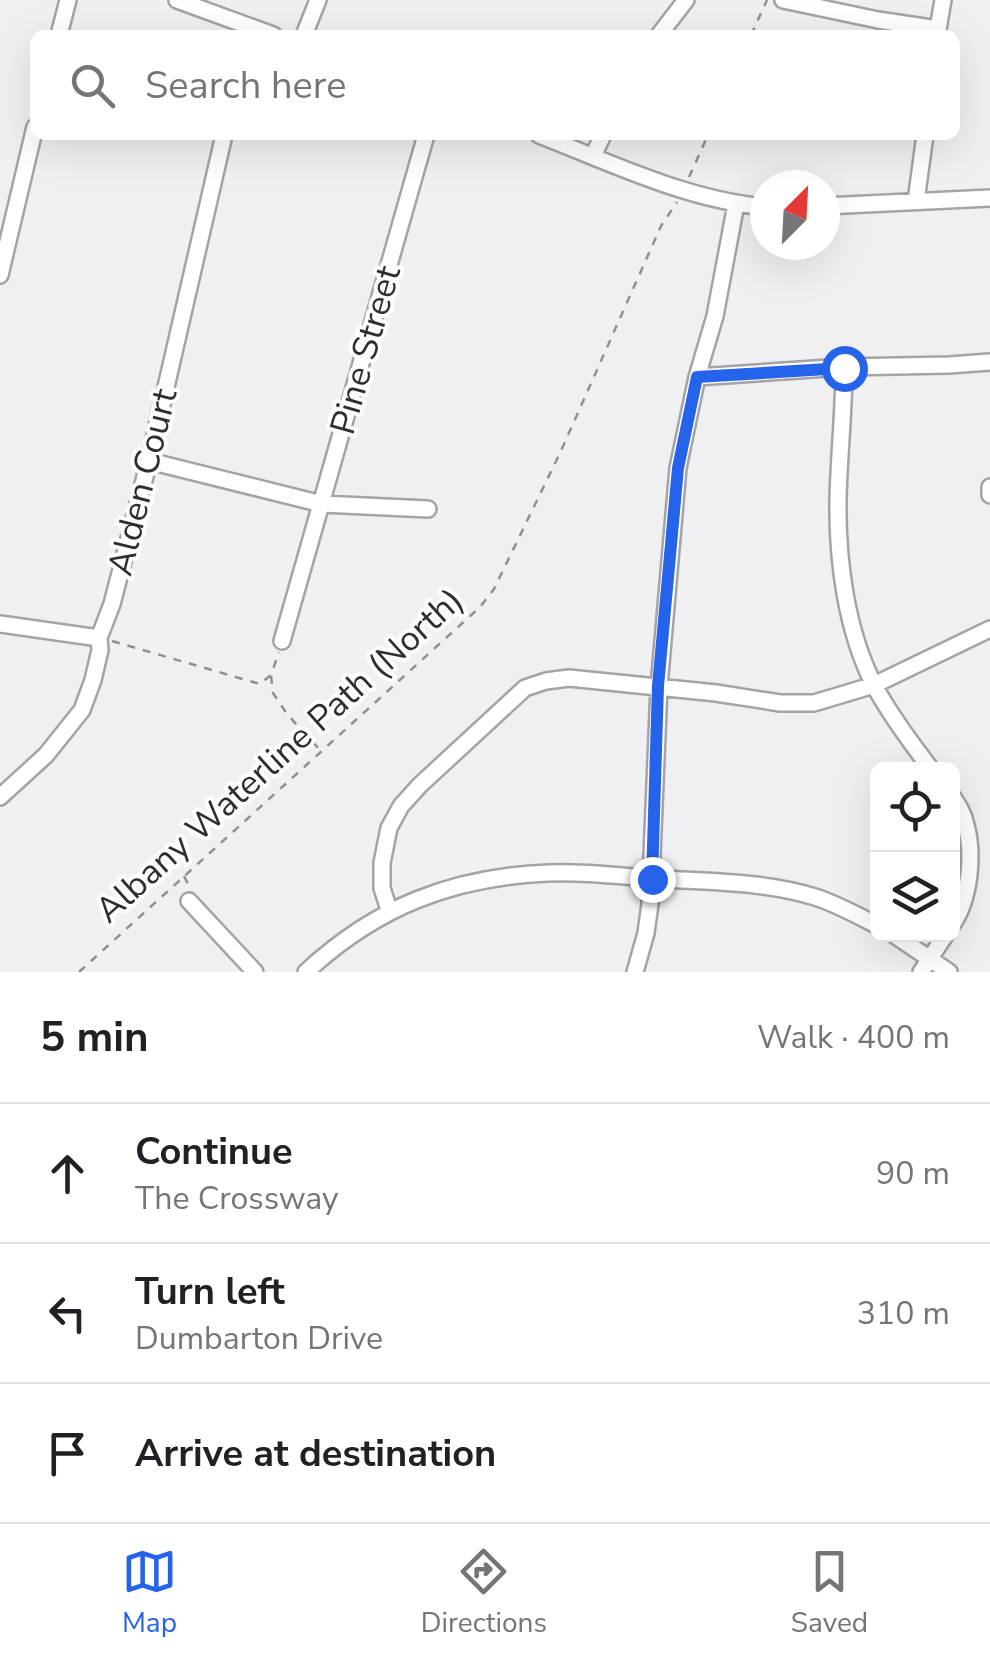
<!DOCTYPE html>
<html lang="en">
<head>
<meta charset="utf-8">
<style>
  body { margin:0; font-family:"Nunito Sans",sans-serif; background:#f6f6f6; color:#202124 }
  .controls { position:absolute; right:30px; bottom:30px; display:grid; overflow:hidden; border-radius:15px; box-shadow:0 10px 40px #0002 }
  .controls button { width:90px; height:90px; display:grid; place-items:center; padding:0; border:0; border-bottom:2px solid #e0e0e0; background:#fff; color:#202124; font:50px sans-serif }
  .compass { position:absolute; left:750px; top:170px; width:90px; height:90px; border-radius:50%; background:#fff; box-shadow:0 10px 40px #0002; rotate:24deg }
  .stop { position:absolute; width:30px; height:30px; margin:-22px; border:8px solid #2563eb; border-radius:50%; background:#fff }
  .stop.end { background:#2563eb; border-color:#fff; box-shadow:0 2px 10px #0008 }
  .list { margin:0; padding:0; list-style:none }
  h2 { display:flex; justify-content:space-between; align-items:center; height:130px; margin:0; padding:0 40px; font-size:42px }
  h2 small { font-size:32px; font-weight:400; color:#757577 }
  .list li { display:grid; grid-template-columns:65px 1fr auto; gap:30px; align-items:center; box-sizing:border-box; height:140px; padding:0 40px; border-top:2px solid #e0e0e0 }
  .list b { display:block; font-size:38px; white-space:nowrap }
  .list p { margin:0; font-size:32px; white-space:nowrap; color:#757577 }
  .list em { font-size:32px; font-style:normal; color:#757577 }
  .icon { flex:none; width:55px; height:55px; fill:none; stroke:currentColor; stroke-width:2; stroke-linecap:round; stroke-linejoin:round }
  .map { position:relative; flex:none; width:990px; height:972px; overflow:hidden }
  .search { position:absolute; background:#fff; box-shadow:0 10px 40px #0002; left:30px; right:30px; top:30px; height:110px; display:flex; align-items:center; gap:25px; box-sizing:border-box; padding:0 35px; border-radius:15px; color:#757577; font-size:38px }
  .sheet { height:550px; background:#fff }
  nav { display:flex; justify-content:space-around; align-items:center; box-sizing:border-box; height:140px; border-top:2px solid #e0e0e0; background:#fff; font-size:28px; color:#757577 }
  nav a { display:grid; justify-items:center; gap:5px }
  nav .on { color:#2563eb }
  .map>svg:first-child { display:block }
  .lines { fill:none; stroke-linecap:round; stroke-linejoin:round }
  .minor-casing { stroke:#a4a4a7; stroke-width:20 }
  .path { stroke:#909092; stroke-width:2.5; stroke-dasharray:8 8; stroke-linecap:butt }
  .minor { stroke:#fff; stroke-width:15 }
  .route { stroke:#2563eb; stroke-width:12 }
  .labels { text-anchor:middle; stroke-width:8; stroke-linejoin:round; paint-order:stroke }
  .street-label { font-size:35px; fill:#2e2e2f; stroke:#fdfdff }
</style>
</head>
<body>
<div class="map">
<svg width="990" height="972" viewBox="0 0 990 972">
  <rect width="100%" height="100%" fill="#f0f0f3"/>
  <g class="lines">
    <defs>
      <path id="minor" d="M177 0 273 35
        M783 0 878 20 938 29
        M59 35 68 0
        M304 35 318 0
        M659 35 686 0
        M937 35 943 0
        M539 135C611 163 687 200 765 207
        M593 156 603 135
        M916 201 925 135
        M825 206 990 198
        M0 275 35 127
        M844 367C844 411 839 455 838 499 837 560 846 631 875 687 891 716 911 743 931 769
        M697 377 844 367 949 365 990 362
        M149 461 322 504 428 509
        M990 487V495
        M0 624 99 638
        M282 641 426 135
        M952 796C958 805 964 814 966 825 974 855 970 899 952 925
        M0 797 46 755 82 710 93 680 100 650 99 638 112 604 149 461 224 135
        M189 901 255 972
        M389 910 382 888V863L389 828 401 806 420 785 525 688 546 681 569 678 716 693 780 703H814L874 685 990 629
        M893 934 949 972
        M306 972C376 907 452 877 548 873 586 871 625 877 663 879 714 882 766 882 815 897 837 904 857 915 878 926
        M635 972 646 933 650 904 659 687 678 468 697 377 715 316 736 204
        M921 972 946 934"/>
    </defs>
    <use href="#minor" class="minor-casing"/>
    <path class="path" d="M751 35 767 0
      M689 177 708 135
      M112 641 260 684 271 675 279 652
      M271 676 273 693 287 714 321 751
      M184 876 191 890
      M79 972 480 607 494 589 560 453 661 226 677 202"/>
    <use href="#minor" class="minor"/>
  </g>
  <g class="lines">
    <path class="route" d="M652 879 658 686 678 468 697 377 844 368"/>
  </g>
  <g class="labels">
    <g class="street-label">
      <text transform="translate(365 350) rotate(-74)" y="12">Pine Street</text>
      <text transform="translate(142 482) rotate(-76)" y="12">Alden Court</text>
      <text transform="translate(279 755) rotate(-42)" y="12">Albany Waterline Path (North)</text>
    </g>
  </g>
</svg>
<div class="controls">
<button><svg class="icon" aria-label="locate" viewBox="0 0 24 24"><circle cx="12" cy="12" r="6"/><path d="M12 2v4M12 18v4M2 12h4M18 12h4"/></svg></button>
<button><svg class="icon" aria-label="layers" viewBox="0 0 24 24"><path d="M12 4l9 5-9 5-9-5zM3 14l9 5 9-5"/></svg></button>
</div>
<svg class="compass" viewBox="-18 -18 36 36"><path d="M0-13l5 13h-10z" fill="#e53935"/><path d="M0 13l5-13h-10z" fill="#757577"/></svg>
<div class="stop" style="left:844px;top:368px"></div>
<div class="stop end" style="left:652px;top:879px"></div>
<div class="search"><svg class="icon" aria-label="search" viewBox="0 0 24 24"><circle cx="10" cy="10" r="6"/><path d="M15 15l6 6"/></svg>Search here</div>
</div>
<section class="sheet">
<h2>5 min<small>Walk · 400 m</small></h2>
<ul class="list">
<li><svg class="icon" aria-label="ahead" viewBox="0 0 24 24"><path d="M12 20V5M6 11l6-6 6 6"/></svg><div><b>Continue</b><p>The Crossway</p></div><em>90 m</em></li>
<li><svg class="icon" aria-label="left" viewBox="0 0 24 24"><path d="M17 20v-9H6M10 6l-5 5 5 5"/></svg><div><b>Turn left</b><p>Dumbarton Drive</p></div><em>310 m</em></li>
<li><svg class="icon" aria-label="arrive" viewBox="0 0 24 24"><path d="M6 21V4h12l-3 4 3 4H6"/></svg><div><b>Arrive at destination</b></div></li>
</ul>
</section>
<nav>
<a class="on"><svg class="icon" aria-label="map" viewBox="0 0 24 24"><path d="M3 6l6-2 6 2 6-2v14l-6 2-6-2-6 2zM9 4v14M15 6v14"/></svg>Map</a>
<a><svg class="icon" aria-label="directions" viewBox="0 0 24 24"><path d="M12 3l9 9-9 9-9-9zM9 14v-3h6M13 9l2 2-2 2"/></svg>Directions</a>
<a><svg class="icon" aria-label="saved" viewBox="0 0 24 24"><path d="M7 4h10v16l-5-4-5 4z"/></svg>Saved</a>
</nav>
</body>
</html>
